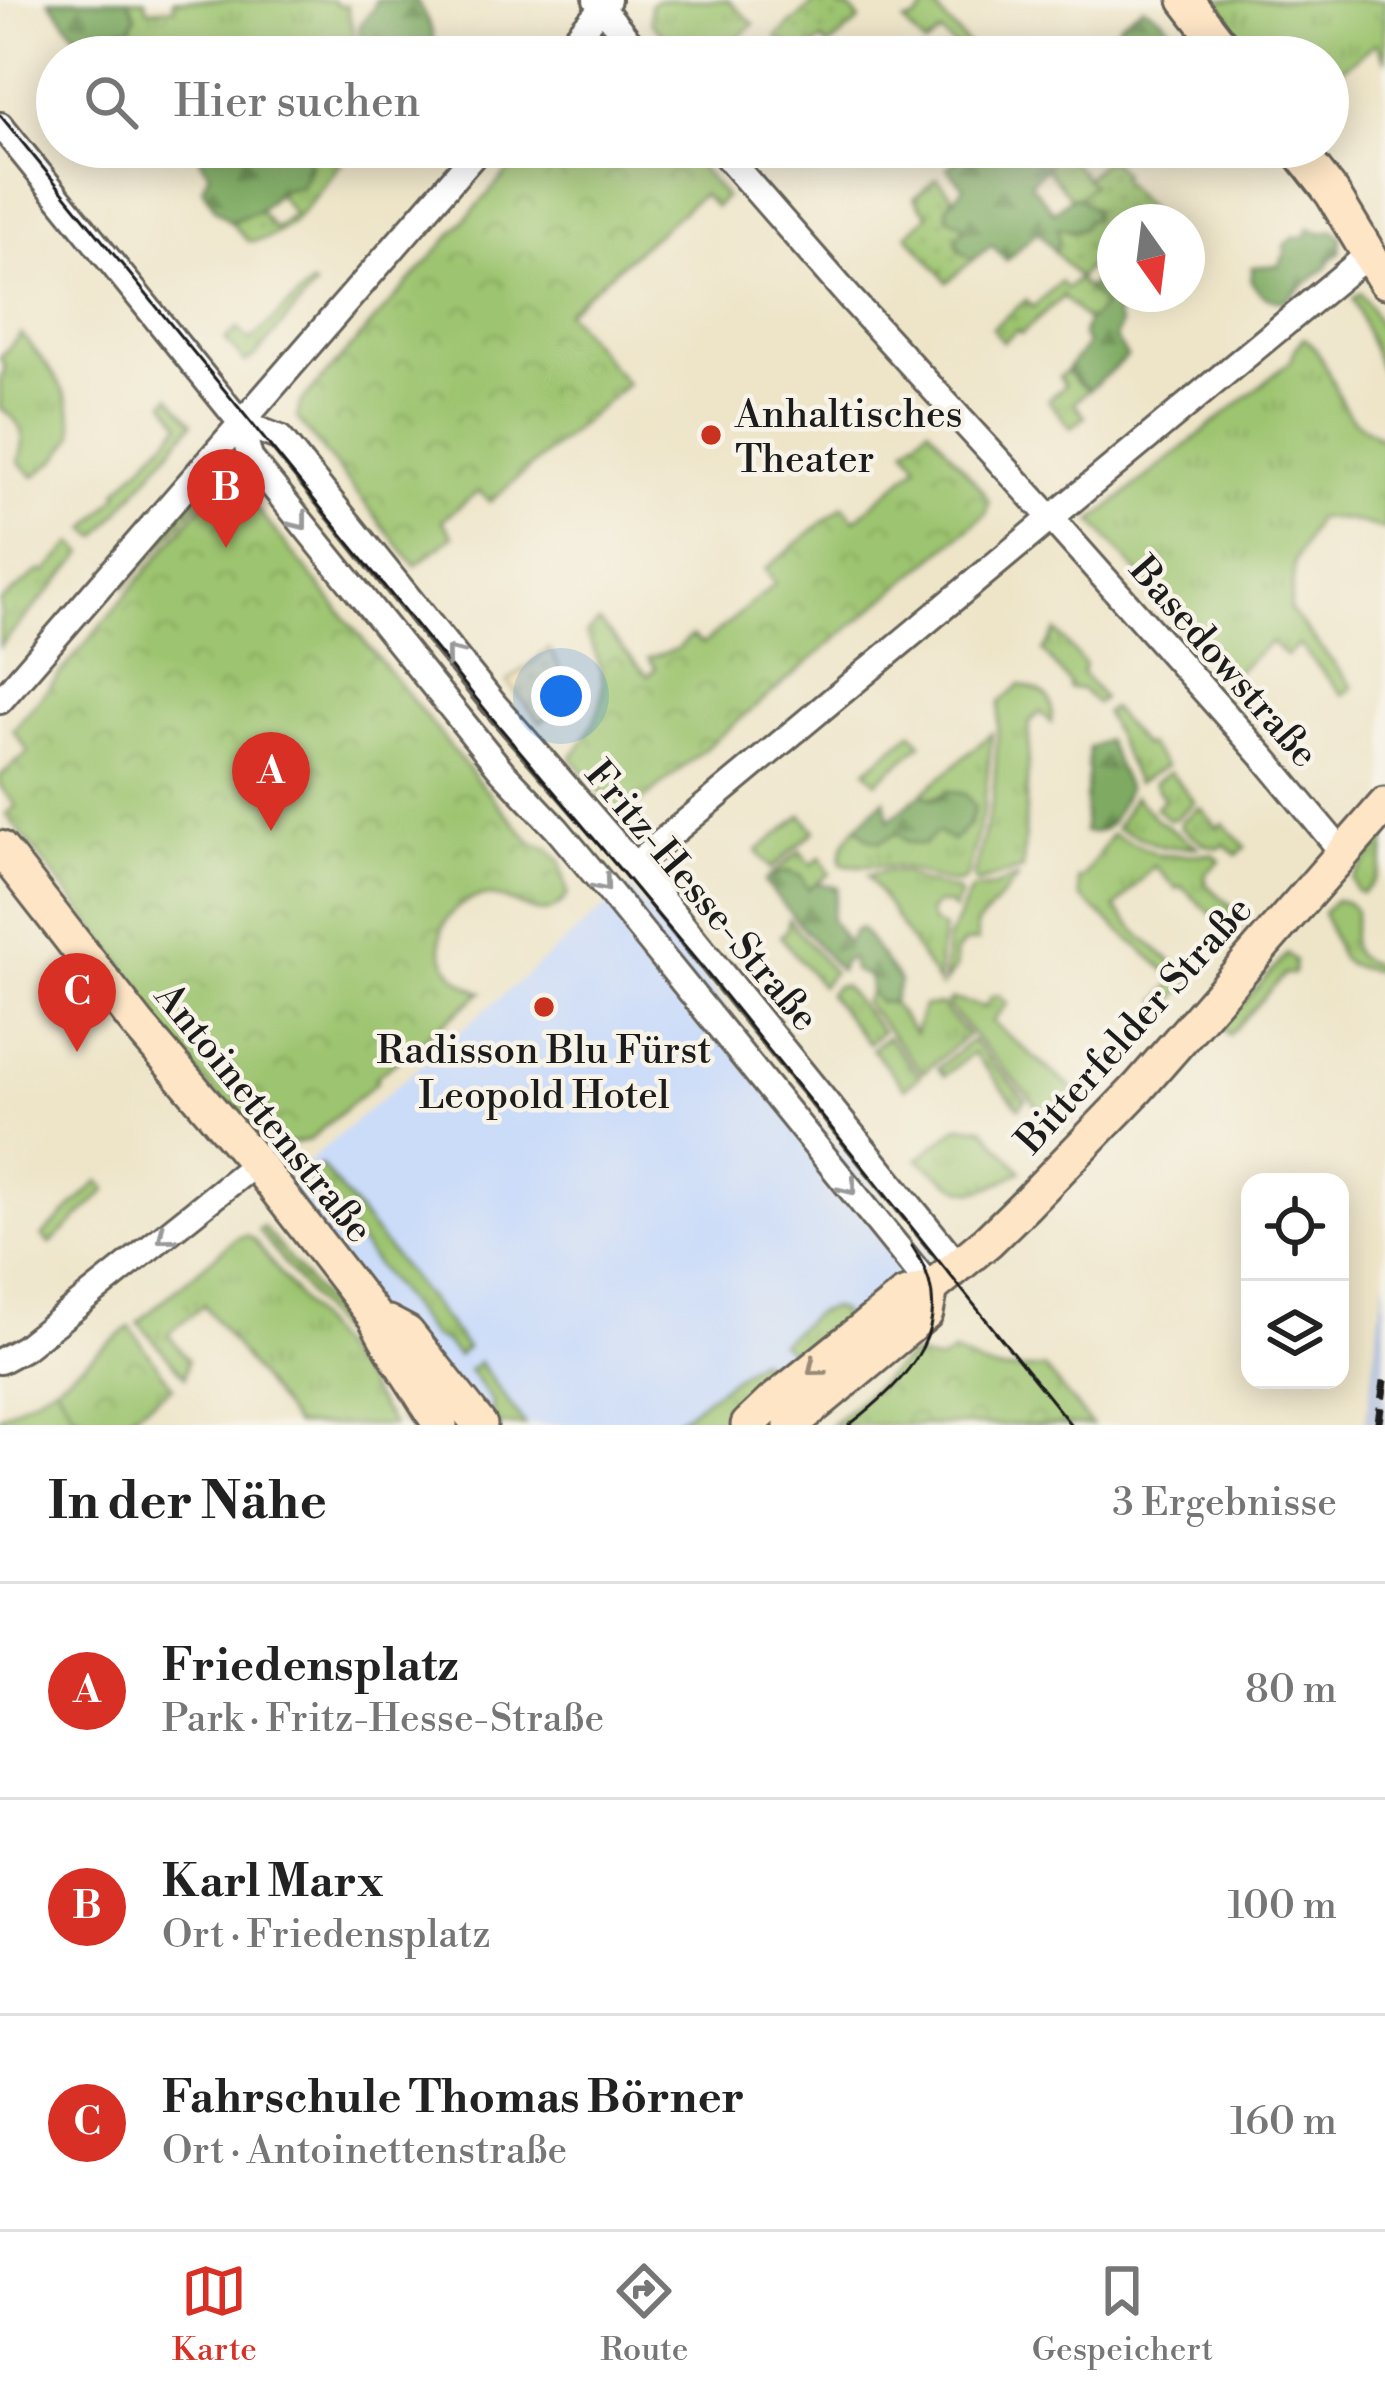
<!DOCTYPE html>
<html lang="de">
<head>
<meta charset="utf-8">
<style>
  body { margin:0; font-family:"Libre Bodoni",serif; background:#f6f6f6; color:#222 }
  .controls { position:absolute; right:36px; bottom:36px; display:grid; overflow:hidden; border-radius:24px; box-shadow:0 6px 30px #0003 }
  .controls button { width:108px; height:108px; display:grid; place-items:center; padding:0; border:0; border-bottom:3px solid #e0e0e0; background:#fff; color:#222; font:60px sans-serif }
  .compass { position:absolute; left:1097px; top:204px; width:108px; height:108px; border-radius:50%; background:#fff; box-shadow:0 6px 30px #0003; rotate:166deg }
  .you { position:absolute; left:561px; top:696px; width:42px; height:42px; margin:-30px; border:9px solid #fff; border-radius:50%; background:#1a73e8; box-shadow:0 0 0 18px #1a73e833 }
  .badge { display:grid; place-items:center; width:78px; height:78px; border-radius:50%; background:#d93025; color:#fff; font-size:39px; font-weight:700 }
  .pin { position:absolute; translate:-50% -99px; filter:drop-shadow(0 3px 6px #0008) }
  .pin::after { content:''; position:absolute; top:63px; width:42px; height:36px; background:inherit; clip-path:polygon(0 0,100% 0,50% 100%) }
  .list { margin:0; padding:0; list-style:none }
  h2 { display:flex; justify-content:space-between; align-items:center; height:156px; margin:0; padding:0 48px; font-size:51px }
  h2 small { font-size:39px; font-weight:400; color:#767676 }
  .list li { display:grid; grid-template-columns:78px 1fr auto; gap:36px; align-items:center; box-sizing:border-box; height:216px; padding:0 48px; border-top:3px solid #e0e0e0 }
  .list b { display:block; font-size:45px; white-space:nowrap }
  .list p { margin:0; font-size:39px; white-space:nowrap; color:#767676 }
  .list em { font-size:39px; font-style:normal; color:#767676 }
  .icon { flex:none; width:66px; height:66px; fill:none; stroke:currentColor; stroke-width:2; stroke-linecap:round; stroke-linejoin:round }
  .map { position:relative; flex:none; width:1385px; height:1425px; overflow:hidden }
  .search { position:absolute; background:#fff; box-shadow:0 6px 30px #0003; left:36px; right:36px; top:36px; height:132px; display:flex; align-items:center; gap:30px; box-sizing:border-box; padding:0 42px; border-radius:66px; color:#767676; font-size:45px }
  .sheet { height:804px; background:#fff }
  nav { display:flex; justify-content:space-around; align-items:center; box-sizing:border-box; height:168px; border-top:3px solid #e0e0e0; background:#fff; font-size:33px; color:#767676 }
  nav a { display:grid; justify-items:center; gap:6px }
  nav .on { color:#d93025 }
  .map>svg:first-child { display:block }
  .built { fill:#cbdcf9 }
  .railway { fill:#b7c5de }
  .grass { fill:url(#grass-tufts); stroke:#5c7046; stroke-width:3 }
  .forest { fill:url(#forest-firs); stroke:#4d633f; stroke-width:3 }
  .sand { fill:url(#sand-dots); stroke:#857b5d; stroke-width:3 }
  .park { fill:url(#park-crowns); stroke:#5c7046; stroke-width:3 }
  .garden { fill:url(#garden-dots); stroke:#5c7046; stroke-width:3 }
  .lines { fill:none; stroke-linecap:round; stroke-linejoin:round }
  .street-casing { stroke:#666259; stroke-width:30 }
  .secondary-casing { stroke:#666259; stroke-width:39 }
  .street { stroke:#fff; stroke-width:24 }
  .secondary { stroke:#fde5c5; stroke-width:33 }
  .tram { stroke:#1c1c1c; stroke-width:3 }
  .rail { stroke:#1c1c1c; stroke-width:8; stroke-dasharray:18 9; stroke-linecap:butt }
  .oneway { stroke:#999 }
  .oneway2 { stroke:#988b79 }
  .poi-dot { fill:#c8321e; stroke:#f7f3e8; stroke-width:4.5 }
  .labels { text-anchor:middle; stroke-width:9; stroke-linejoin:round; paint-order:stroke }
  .poi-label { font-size:39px; fill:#1c1c1c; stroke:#f7f3e8; text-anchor:start }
  .street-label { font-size:39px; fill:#1c1c1c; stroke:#f7f3e8 }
</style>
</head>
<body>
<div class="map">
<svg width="1385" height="1425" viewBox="0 0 1385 1425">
  <defs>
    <pattern id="grass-tufts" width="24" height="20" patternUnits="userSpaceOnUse" patternTransform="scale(3)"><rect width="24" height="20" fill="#9dc46f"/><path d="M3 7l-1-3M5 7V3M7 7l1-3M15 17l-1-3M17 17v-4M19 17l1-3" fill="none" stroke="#87a860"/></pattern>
    <pattern id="forest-firs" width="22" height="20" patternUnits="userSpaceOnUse" patternTransform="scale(3)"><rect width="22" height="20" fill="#7eaa62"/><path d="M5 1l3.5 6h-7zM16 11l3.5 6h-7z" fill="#668a50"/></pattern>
    <pattern id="sand-dots" width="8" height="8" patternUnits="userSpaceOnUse" patternTransform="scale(3)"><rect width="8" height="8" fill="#eeda9e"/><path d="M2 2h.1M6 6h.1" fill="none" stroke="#ccba88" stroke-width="1.8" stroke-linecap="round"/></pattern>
    <pattern id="park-crowns" width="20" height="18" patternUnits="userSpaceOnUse" patternTransform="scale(3)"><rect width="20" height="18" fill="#9dc46f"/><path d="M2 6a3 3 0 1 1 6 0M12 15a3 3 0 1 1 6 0" fill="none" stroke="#87a860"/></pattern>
    <pattern id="garden-dots" width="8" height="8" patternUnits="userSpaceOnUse" patternTransform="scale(3)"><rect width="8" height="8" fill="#9dc46f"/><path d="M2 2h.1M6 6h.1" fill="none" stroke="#87a860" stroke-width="1.8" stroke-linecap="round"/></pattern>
  </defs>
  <rect width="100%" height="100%" fill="#f7f3e8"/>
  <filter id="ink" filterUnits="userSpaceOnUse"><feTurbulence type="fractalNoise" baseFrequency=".00833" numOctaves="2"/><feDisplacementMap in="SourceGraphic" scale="24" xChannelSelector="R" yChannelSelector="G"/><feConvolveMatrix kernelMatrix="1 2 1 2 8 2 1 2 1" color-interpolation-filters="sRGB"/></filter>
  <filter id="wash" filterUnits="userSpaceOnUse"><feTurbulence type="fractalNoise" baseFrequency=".004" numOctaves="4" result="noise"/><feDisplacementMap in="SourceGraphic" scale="48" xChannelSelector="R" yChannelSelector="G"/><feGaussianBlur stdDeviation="2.7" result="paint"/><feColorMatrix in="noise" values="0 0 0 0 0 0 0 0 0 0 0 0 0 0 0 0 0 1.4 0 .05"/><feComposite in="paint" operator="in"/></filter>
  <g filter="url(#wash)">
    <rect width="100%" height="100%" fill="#eee5c9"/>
    <path class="built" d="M629 887 941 1273 763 1425H460L281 1185Z"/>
    <path class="railway" d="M1385 1276V1425H1365L1377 1338Z"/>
    <path class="grass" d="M128 0H145L148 10 175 8 173 0H332L339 6 347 5 356 47 351 57H175L164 55 132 33 131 27 135 16Z
      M656 0H728L754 24 716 57H684L651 22 650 5Z
      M928 0 979 57H964L941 33 925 46 904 22C919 20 923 14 928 0Z
      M1204 0H1385V59L1376 43 1328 80V57H1248Z
      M314 147H322L341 164C318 192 287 244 248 241L230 222 259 211 275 229 294 214 278 194 311 163 307 158Z
      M1040 147H1059L1093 185 1080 196 1071 198 1046 168 1050 159Z
      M312 284 315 287 255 356 245 362 225 339 238 329 250 341Z
      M1360 293C1385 328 1385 337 1385 381L1353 298Z
      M21 334C50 369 72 389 74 436L57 459 34 477 18 461C28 440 22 419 0 409V380L5 368 0 357Z
      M1304 338C1326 351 1333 395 1351 417 1360 427 1373 433 1385 440V530L1348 520 1317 518 1295 561 1290 610 1353 687 1343 695 1299 645 1286 656 1271 642 1230 677 1092 521 1291 361 1295 349Z
      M1067 370 1075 381 1089 390 1074 403 1085 417 1071 428 1048 400 1065 385 1059 377Z
      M170 396 193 423 98 537 87 529 119 494 117 491 181 424 165 402Z
      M225 463 229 464 234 482 208 491 124 587 121 582 212 474Z
      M73 543 84 553 0 646V602L41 570 45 573Z
      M1056 631 1085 665 1082 673 1103 698 1097 704 1081 689 1069 688V683L1043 651Z
      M1020 685C1045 692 1055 695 1051 723L1040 712 1030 722 1023 869 976 883 973 878 993 798 1000 702Z
      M1111 708 1143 746 1147 744 1166 766 1137 783 1105 713Z
      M912 732 922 744 876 782 866 770Z
      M992 733 984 808 967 876 961 882C938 884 923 873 902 868 884 864 862 868 841 864 839 847 847 838 857 826L867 838 942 797 928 798 922 793Z
      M1170 772 1195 802 1175 819 1169 820 1155 808 1164 799 1154 783Z
      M1134 796 1156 819 1198 847H1163L1116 828Z
      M1200 807 1218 828 1223 823 1246 847 1237 855 1224 844 1220 848 1206 845 1181 827V822Z
      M802 815 815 831 771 869 757 851Z
      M1385 825C1385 853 1385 877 1362 893L1356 890 1352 879 1377 848 1378 833Z
      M1112 834 1160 855 1213 854 1220 861 1205 874 1207 885 1245 918 1232 933 1181 886 1177 889 1154 866 1115 908 1141 936 1192 978 1167 1008 1158 1001 1176 979 1080 897 1078 879 1083 878Z
      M800 851 811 865 821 857 830 874 808 889 769 877Z
      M886 871 901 872 923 882 958 891 960 896 954 910 948 904H937L929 912 932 922 944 929 939 957V985L868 875Z
      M1019 877 976 926 978 941 965 943 955 953 956 968 944 984 947 941 971 890 992 887Z
      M1335 900C1376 904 1339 937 1357 956 1362 963 1377 964 1385 966V972C1329 967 1343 957 1323 913Z
      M789 920 833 973 821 986 780 936 786 931Z
      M1287 954 1295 961 1293 974H1285L1229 1035 1222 1027Z
      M836 986H844L882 1032 868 1044 828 994Z
      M870 992 879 1002 892 1003 915 1033 923 1006 944 1005 946 1012 968 1035 923 1073 864 1002Z
      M999 995 1007 1004 992 1022 1076 1092 1083 1086 1092 1096 1060 1131 950 1009 948 1002 952 999 985 1007 991 997Z
      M887 1037 920 1076 905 1088 872 1049Z
      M972 1040 1026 1100 1019 1108 973 1053 944 1076 938 1068Z
      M959 1126 983 1127 1021 1171C966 1203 967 1195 918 1159Z
      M321 1165 467 1348 457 1356 444 1341 433 1338 308 1176Z
      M99 1181 107 1190 50 1244 42 1236Z
      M263 1227 345 1327 412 1425H405L379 1385 258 1230Z
      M246 1235 254 1240 364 1382 393 1425H295L204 1305 168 1334 188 1360 185 1377 138 1322 235 1239Z
      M831 1307 841 1311 843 1322 801 1360 780 1343 813 1314Z
      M759 1359 781 1376 721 1425H671Z
      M479 1362 525 1425H499L492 1416 493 1402 469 1370Z
      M55 1385 81 1425H0V1416Z"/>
    <path class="forest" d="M49 0H128L136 16 131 27 94 32 79 39Z
      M375 0H416C426 18 440 36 430 57H390L388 50 374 51 360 44 359 26 374 8Z
      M1143 7C1163 16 1172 24 1176 45L1163 57H1134L1114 33 1121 22Z
      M200 147H298L311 163 301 187 282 190 259 211 230 222 215 209 203 188 209 173 201 161Z
      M961 147H1040L1050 159 1046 168 1030 183 1054 212 1071 198 1080 196 1084 203 1094 209V220C1081 230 1074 233 1058 228L1059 241 1055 252 1038 231 1006 261 992 245 973 260C956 253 955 240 956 223L948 218 947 207 964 187 947 168C955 162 961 157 961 147Z
      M1309 228 1321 233 1334 230 1341 237 1340 253 1330 260 1327 267 1284 301C1267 299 1260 295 1251 281L1253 267 1279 265 1285 254V244L1295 237H1305Z
      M1096 282 1109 286C1116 299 1113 311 1120 325L1115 338 1127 357 1089 390 1076 381 1067 370C1073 359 1082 354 1087 343L1082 335 1087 322 1103 306 1086 288Z
      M1106 740 1128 789C1117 809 1111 838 1084 832L1089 748Z
      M947 791 965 794 975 807 970 824 952 841 937 832 923 845 907 842 897 833 880 842 867 838 857 826 885 799 889 820 922 793C930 799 940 799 947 791Z
      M787 871 801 876 808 889 816 883 838 887 831 919 847 943 854 931 861 928 900 982 892 1003 879 1002 870 992 869 977 853 970 851 959 844 961 840 971 835 966 764 882 769 877Z"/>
    <path class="sand" d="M549 649C568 675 568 702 541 722L507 682Z"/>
    <path class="park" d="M530 147H683L725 197 715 207 702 194 566 312 627 384 490 502 479 491 442 520 453 536 415 566 297 418 300 404Z
      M929 427 982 490 989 502 986 514 634 808 616 810 571 758C604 715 615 684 586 634L599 622 648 676 656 668 648 658 677 649 691 636 703 644 775 584 765 569 843 506 855 520 918 465 906 448Z
      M243 492 478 781 533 844 549 849 560 861 568 894C540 940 509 879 468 901 423 924 438 978 482 992L375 1078 378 1081 309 1140 267 1148 212 1090 113 975 124 966 6 814 16 806 0 786V776L29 752 13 730 207 499Z
      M130 1327 173 1387 117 1425H81L55 1385Z
      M954 1353 982 1366 1001 1371 1044 1368 1092 1425H831L911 1355 938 1362Z"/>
    <path class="garden" d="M812 0H836L840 8 850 9 860 20 828 47 822 40 802 57H794L776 37 814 3Z
      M1108 157 1123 174 1120 178 1160 222H1115V253L1104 265 1097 258 1079 277 1080 282 1104 306 1087 322 1063 297 1021 334 1017 330 1003 342 992 328 1026 300 1033 307 1060 282 1067 289 1078 278 1055 252 1059 241 1058 227 1072 232 1082 229 1087 221 1094 219V209L1084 203 1080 196 1092 185 1086 178Z
      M937 178 953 196 947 207 948 218 962 224 963 230 956 239 959 251 973 260 947 282 907 235 928 215 914 198Z"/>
  </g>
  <g filter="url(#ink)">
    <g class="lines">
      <defs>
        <path id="street" d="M596 0 642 57
          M559 57 608 0
          M0 125 241 423 250 458 502 771 557 829 608 890 931 1288
          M241 423 280 438 494 704 634 865 958 1265
          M0 701 481 147
          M1343 853 1265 759 1051 518 1370 253
          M634 865 1051 518 850 298 718 147
          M0 1361 24 1348 256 1163"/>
        <path id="secondary" d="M1186 0 1230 57
          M1296 147 1332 193 1385 281
          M0 848 138 1025 256 1163 375 1317C393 1355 419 1388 440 1425
          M388 1323 407 1333 480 1425
          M748 1425 771 1403 904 1296 931 1288 988 1241 1025 1205 1138 1088 1385 805
          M791 1425 926 1313 931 1288"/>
      </defs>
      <use href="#street" class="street-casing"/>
      <use href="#secondary" class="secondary-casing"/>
      <use href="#street" class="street"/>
      <use href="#secondary" class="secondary"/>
      <path class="tram" d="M0 115 492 718 701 966 1071 1425
        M849 1425C909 1379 964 1323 912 1246"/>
      <path class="rail" d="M1378 1425 1385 1378"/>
    </g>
    <defs><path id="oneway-chevron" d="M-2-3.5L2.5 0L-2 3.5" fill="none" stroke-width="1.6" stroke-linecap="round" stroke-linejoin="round" transform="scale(3)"/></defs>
    <g class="oneway">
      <use href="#oneway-chevron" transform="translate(300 522) rotate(52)"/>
      <use href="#oneway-chevron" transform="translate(453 654) rotate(-129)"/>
      <use href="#oneway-chevron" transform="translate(603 884) rotate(50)"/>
      <use href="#oneway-chevron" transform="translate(849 1187) rotate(51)"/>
      <use href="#oneway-chevron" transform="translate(165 1236) rotate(141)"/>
    </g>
    <use class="oneway2" href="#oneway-chevron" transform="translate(815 1368) rotate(141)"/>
  </g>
  <g class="poi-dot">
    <circle cx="711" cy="435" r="12"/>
    <circle cx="544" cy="1007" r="12"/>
  </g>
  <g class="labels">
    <g class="poi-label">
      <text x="735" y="427">Anhaltisches<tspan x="735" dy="45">Theater</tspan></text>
      <text x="544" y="1063" text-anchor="middle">Radisson Blu Fürst<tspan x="544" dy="45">Leopold Hotel</tspan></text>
    </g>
    <g class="street-label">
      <text transform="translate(1225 661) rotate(49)" y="14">Basedowstraße</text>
      <text transform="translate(703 895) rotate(50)" y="14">Fritz-Hesse-Straße</text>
      <text transform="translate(1133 1024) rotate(-48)" y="14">Bitterfelder Straße</text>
      <text transform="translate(265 1112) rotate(51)" y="14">Antoinettenstraße</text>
    </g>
  </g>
</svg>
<div class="controls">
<button><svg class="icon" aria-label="locate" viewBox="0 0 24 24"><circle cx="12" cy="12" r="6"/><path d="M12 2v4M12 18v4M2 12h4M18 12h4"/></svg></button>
<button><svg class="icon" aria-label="layers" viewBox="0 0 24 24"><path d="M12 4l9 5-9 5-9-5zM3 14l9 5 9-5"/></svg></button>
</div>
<svg class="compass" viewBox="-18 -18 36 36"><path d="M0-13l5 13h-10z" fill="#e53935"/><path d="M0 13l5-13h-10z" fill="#767676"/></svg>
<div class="you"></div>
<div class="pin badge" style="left:271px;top:831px">A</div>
<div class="pin badge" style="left:226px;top:548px">B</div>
<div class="pin badge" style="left:77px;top:1052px">C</div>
<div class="search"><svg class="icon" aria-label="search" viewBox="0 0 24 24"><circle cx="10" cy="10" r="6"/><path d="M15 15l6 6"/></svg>Hier suchen</div>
</div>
<section class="sheet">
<h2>In der Nähe<small>3 Ergebnisse</small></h2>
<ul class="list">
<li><span class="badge">A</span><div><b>Friedensplatz</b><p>Park · Fritz-Hesse-Straße</p></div><em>80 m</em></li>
<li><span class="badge">B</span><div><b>Karl Marx</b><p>Ort · Friedensplatz</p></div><em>100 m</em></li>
<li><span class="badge">C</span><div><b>Fahrschule Thomas Börner</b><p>Ort · Antoinettenstraße</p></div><em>160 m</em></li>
</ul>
</section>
<nav>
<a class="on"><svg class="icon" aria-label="map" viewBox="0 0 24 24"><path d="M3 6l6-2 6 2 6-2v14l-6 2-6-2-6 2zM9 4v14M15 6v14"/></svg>Karte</a>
<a><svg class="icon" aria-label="directions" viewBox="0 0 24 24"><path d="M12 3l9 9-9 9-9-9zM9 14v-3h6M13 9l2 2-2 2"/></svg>Route</a>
<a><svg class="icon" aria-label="saved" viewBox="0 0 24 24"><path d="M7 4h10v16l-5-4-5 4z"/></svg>Gespeichert</a>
</nav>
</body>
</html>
